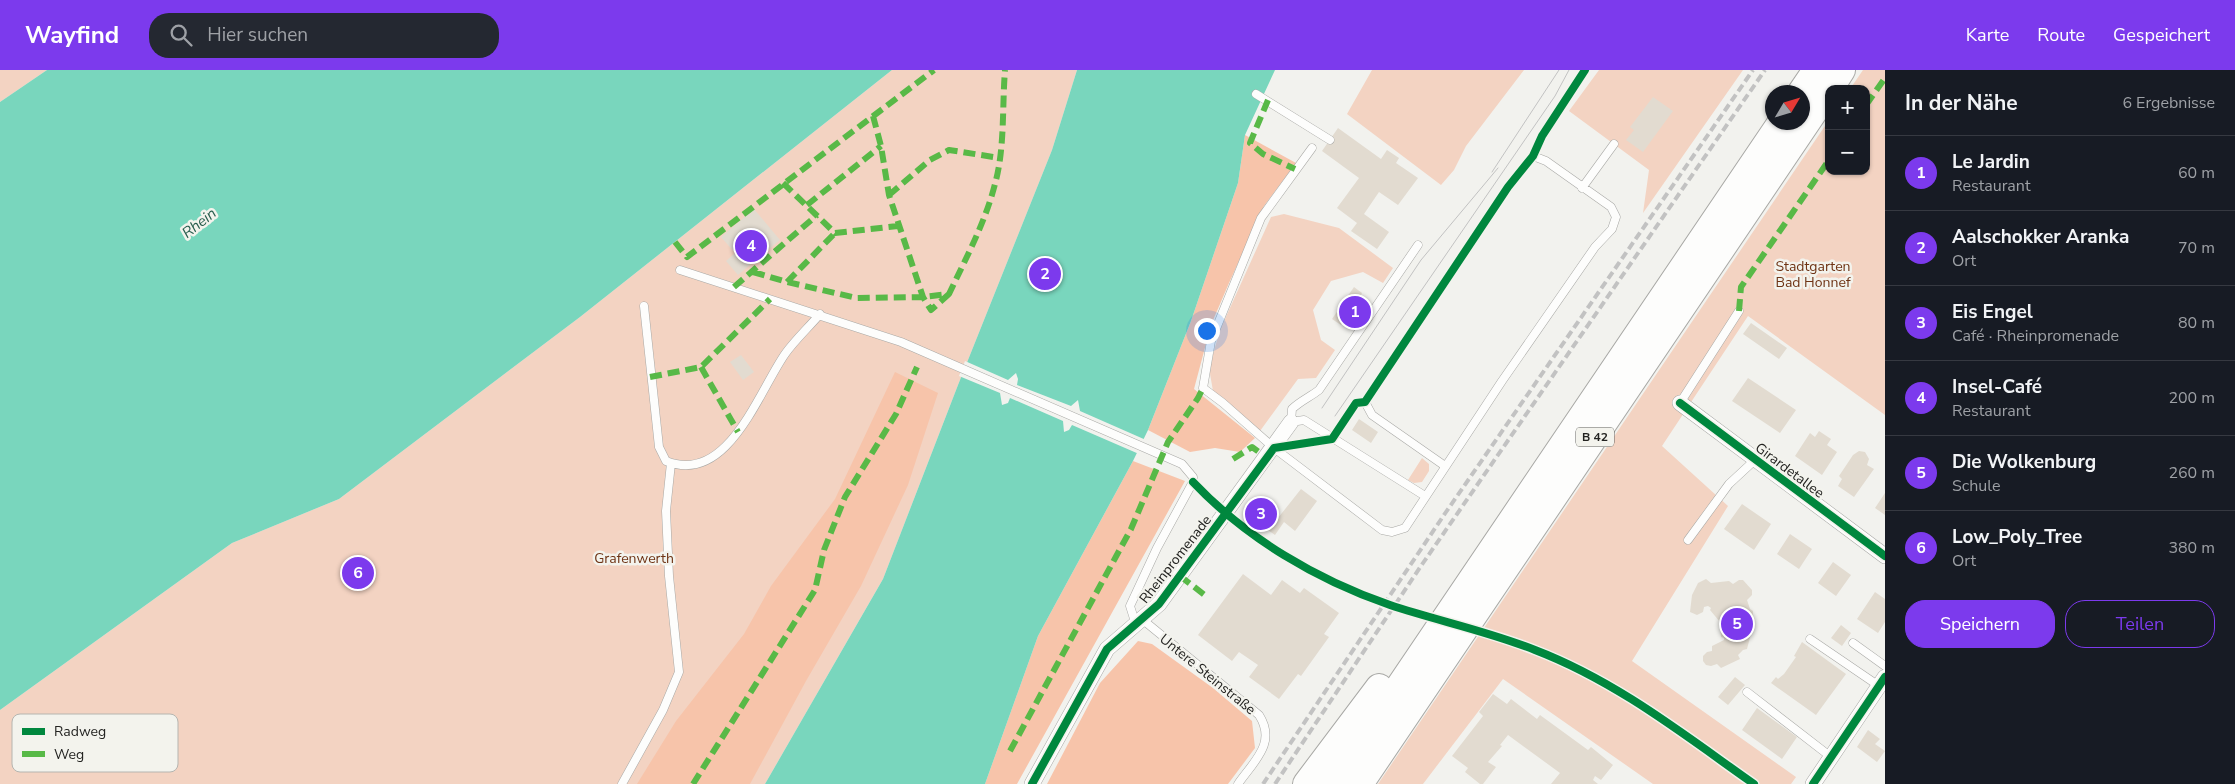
<!DOCTYPE html>
<html lang="de">
<head>
<meta charset="utf-8">
<style>
  body { margin:0; font-family:"Nunito Sans",sans-serif; background:#242831; color:#f1f3f6 }
  .controls { position:absolute; right:15px; top:15px; display:grid; overflow:hidden; border-radius:10px; box-shadow:0 1px 4px #0004 }
  .controls button { width:45px; height:45px; display:grid; place-items:center; padding:0; border:0; border-bottom:1px solid #363941; background:#171b24; color:#f1f3f6; font:25px sans-serif }
  .compass { position:absolute; left:1765px; top:15px; width:45px; height:45px; border-radius:50%; background:#171b24; box-shadow:0 1px 4px #0004; rotate:52deg }
  .you { position:absolute; left:1206px; top:260px; width:18px; height:18px; margin:-12px; border:4px solid #fff; border-radius:50%; background:#1a73e8; box-shadow:0 0 0 8px #1a73e833 }
  .badge { display:grid; place-items:center; width:32px; height:32px; border-radius:50%; background:#7c3aed; color:#fff; font-size:16px; font-weight:700 }
  .pin { position:absolute; translate:-50% -50%; border:2px solid #fff; box-shadow:0 1px 5px #0006 }
  .list { margin:0; padding:0; list-style:none }
  h2 { display:flex; justify-content:space-between; align-items:center; height:65px; margin:0; padding:0 20px; font-size:21px }
  h2 small { font-size:16px; font-weight:400; color:#9ea1a6 }
  .list li { display:grid; grid-template-columns:32px 1fr auto; gap:15px; align-items:center; box-sizing:border-box; height:75px; padding:0 20px; border-top:1px solid #363941 }
  .list b { display:block; font-size:19px; white-space:nowrap }
  .list p { margin:0; font-size:16px; white-space:nowrap; color:#9ea1a6 }
  .list em { font-size:16px; font-style:normal; color:#9ea1a6 }
  .actions { display:flex; gap:10px; padding:15px 20px }
  .actions a { flex:1; padding:11px 0; border:1px solid #7c3aed; border-radius:20px; text-align:center; font-size:18px; color:#7c3aed }
  .actions .main { background:#7c3aed; color:#fff }
  .icon { flex:none; width:28px; height:28px; fill:none; stroke:currentColor; stroke-width:2; stroke-linecap:round; stroke-linejoin:round }
  .map { position:relative; flex:none; width:1885px; height:714px; overflow:hidden }
  header { display:flex; align-items:center; gap:30px; box-sizing:border-box; height:70px; padding:0 25px; background:#7c3aed; color:#fff }
  header strong { font-size:24px }
  nav { display:flex; gap:28px; margin-inline-start:auto; font-size:18px }
  .search { width:350px; height:45px; background:#242831; display:flex; align-items:center; gap:12px; box-sizing:border-box; padding:0 18px; border-radius:20px; color:#9ea1a6; font-size:19px }
  main { display:flex }
  aside { flex:1; background:#171b24 }
  .map>svg:first-child { display:block }
  .green { fill:#f3d3c2 }
  .forest { fill:#f7c4aa }
  .water { fill:#79d6bd }
  .pier { fill:#f2f2ee }
  .building { fill:#e2dbd0 }
  .lines { fill:none; stroke-linecap:round; stroke-linejoin:round }
  .lane-casing { stroke:#a8a8a5; stroke-width:9 }
  .street-casing { stroke:#a8a8a5; stroke-width:16 }
  .highway-casing { stroke:#a8a8a5; stroke-width:28 }
  .lane { stroke:#fdfdfc; stroke-width:8 }
  .street { stroke:#fdfdfc; stroke-width:15 }
  .highway { stroke:#fdfdfc; stroke-width:26 }
  .tram { stroke:#c2c2c2; stroke-width:1 }
  .rail { stroke:#c2c2c2; stroke-width:4; stroke-dasharray:8 4; stroke-linecap:butt }
  .quiet { stroke:#58b947; stroke-width:6; stroke-dasharray:12 6; stroke-linecap:butt }
  .cycleway-casing { stroke:#f3f3ed; stroke-width:11 }
  .cycleway { stroke:#00873e; stroke-width:8 }
  .labels { text-anchor:middle; stroke-width:5; stroke-linejoin:round; paint-order:stroke }
  .shield { fill:#f3f3ed; stroke:#61615e; stroke-width:1 }
  .shield-label { font-size:12px; font-weight:bold; fill:#232321 }
  .park-label { font-size:14px; fill:#6f3415; stroke:#f3f3ed }
  .street-label { font-size:14px; fill:#232321; stroke:#f3f3ed }
  .water-label { font-size:15px; font-style:italic; fill:#285d4e; stroke:#f3f3ed }
  .key { fill:#f3f3ed; stroke:#b5b5b0; stroke-width:1 }
  .key-label { font-size:14px; fill:#232321 }
</style>
</head>
<body>
<header>
<strong>Wayfind</strong>
<div class="search"><svg class="icon" aria-label="search" viewBox="0 0 24 24"><circle cx="10" cy="10" r="6"/><path d="M15 15l6 6"/></svg>Hier suchen</div>
<nav><a>Karte</a><a>Route</a><a>Gespeichert</a></nav>
</header>
<main>
<div class="map">
<svg width="1885" height="714" viewBox="0 0 1885 714">
  <rect width="100%" height="100%" fill="#f2f2ee"/>
  <path class="green" d="M0 0H47L0 32Z
    M892 0H1077L1052 80 958 315 883 509 765 714H0V640L232 473 339 429 580 247Z
    M1372 0H1524L1466 76 1454 100 1441 115 1347 44Z
    M1599 0H1743L1643 143 1649 100 1569 41Z
    M1863 0H1885V345L1748 246 1662 376 1728 436 1632 591 1796 707 1791 714H1653L1503 609 1423 714H1378L1829 50V101H1866V19H1850Z
    M1284 144 1339 158 1393 198 1383 213 1363 202 1331 211 1313 240 1321 270 1335 280 1316 308 1298 309 1260 361 1213 321 1209 298 1220 260 1271 147Z
    M1422 388 1429 394V401L1422 412 1414 413 1408 410Z"/>
  <path class="forest" d="M1245 65 1296 93 1264 136 1229 213 1211 255 1194 319 1255 368 1240 382 1215 378 1190 382 1148 360 1191 251 1238 113Z
    M895 302 938 323 908 415 861 516 806 611 750 714H637L676 651 744 564 771 516 835 429Z
    M1133 391 1185 411 1017 714H985L1038 566Z
    M1138 571 1152 574 1213 618 1252 651 1255 678 1228 714H1047L1100 613Z"/>
  <path class="water" d="M47 0H892L580 247 339 429 232 473 0 640V32Z
    M1077 0H1275L1245 65 1238 113 1191 251 1148 360 1133 391 1038 566 985 714H765L883 509 958 315 1052 80Z"/>
  <path class="pier" d="M965 291 1008 310 1016 303 1018 309 1017 315 1071 336 1078 330 1080 341 1146 370 1139 384 1072 355 1069 360 1064 362 1063 351 1010 328 1008 333 1002 335 1000 323 959 306Z"/>
  <path class="building" d="M1653 27 1673 41 1643 82 1626 70 1634 60 1630 57Z
    M1338 58 1381 89 1387 80 1399 88 1396 93 1418 108 1398 135 1379 122 1364 144 1389 162 1377 179 1351 161 1357 153 1337 138 1359 108 1322 81Z
    M754 139 780 170 738 205 726 191 735 183 721 167Z
    M1354 217 1362 223 1359 229 1367 234 1353 256 1344 250 1341 255 1332 249Z
    M1751 253 1787 278 1779 289 1743 264Z
    M741 285 754 302 743 310 730 292Z
    M1748 308 1796 340 1780 363 1732 331Z
    M1359 349 1378 362 1371 373 1352 360Z
    M1819 361 1831 369 1827 375 1837 382 1822 405 1795 386 1810 363 1815 367Z
    M1859 381 1865 382 1869 389 1867 395 1874 399 1854 427 1838 416 1842 409 1839 406 1853 385Z
    M1301 419 1317 431 1295 461 1284 452 1275 465 1250 448 1259 435 1278 448Z
    M1885 423V445L1875 438Z
    M1742 434 1771 454 1754 480 1724 459Z
    M1790 464 1812 479 1799 499 1777 484Z
    M1833 492 1851 505 1836 526 1818 513Z
    M1243 504 1271 525 1282 510 1300 523 1304 518 1339 543 1324 564 1329 567 1301 606 1298 604 1279 629 1249 607 1258 595 1239 582 1232 591 1198 565Z
    M1706 509 1711 513 1729 511 1733 514 1739 510H1743L1752 520V525L1747 530 1750 539 1753 541V556L1747 579 1743 580 1738 585 1740 589 1721 598 1717 594 1711 596 1706 595 1703 591V586L1707 582 1712 581V576L1724 570V568L1721 567 1720 552 1710 540 1711 538 1708 536 1704 537 1703 542 1697 545 1690 542 1692 525 1698 513Z
    M1875 522 1885 529V552L1878 563 1857 549Z
    M1841 555 1851 563 1842 576 1831 568Z
    M1802 572 1846 604 1816 645 1771 613 1776 607 1778 609 1784 604 1796 587 1794 586Z
    M1735 607 1745 615 1728 635 1718 627Z
    M1493 624 1507 634 1511 629 1537 649 1540 645 1588 680 1591 677 1613 695 1601 710 1595 706 1593 710 1598 714H1551L1560 703 1508 665 1500 675 1502 676 1488 692 1496 697 1483 714H1480L1465 702 1468 698 1452 686 1483 646 1479 642Z
    M1757 638 1797 667 1782 689 1742 660Z
    M1868 660 1880 669 1875 674 1885 681 1877 692 1857 677Z"/>
  <g class="lines">
    <defs>
      <path id="lane" d="M1256 24 1330 70
        M1312 78 1261 148 1211 271 1203 318 1223 333 1274 378 1382 460 1392 462 1405 458 1502 311 1595 177 1612 159 1616 147 1611 137 1546 91 1533 86
        M1582 118 1614 74
        M1418 175 1319 320C1310 327 1300 331 1292 339L1291 352 1304 350 1425 426
        M680 200 901 272 1182 394 1193 407V412L1157 478 1130 536 1136 555
        M644 236 659 377 666 391C727 416 758 323 785 284 795 270 809 257 820 244
        M1680 333 1739 241
        M1445 396 1372 345 1365 332 1508 117 1533 86 1538 76
        M1688 470 1729 414 1756 389
        M1143 550 1259 645C1277 673 1254 691 1238 714
        M1810 569 1879 616
        M1853 573 1885 596
        M1747 622 1831 687
        M622 714 663 640 679 602 669 506 666 441 671 393"/>
      <path id="street" d="M1680 333 1885 486
        M1032 714 1107 579 1159 534 1291 352
        M1813 714 1885 607"/>
      <path id="highway" d="M1830 19 1842 0
        M1801 22 1816 0
        M1306 714 1379 617
        M1333 714 1781 52
        M1360 714 1829 20"/>
    </defs>
    <use href="#lane" class="lane-casing"/>
    <use href="#street" class="street-casing"/>
    <use href="#highway" class="highway-casing"/>
    <use href="#lane" class="lane"/>
    <use href="#street" class="street"/>
    <use href="#highway" class="highway"/>
    <path class="tram" d="M1492 102 1559 0
      M1322 338 1421 190 1498 98
      M1335 346 1555 26 1569 0"/>
    <path class="rail" d="M1263 714 1446 442 1753 0
      M1275 714 1423 493 1765 0"/>
    <path class="quiet" d="M1268 30 1250 73 1263 84 1295 99
      M1866 35 1885 8
      M873 46 881 76 889 125 923 227 931 240 949 224
      M783 113 835 163 898 156
      M889 125 930 90 949 80 1000 88
      M807 135 881 76
      M675 172 687 187 934 0
      M753 202 787 212 857 228 923 227 949 224C966 188 985 153 995 114 1005 78 1002 38 1005 0
      M787 212 835 163
      M734 217 817 145
      M1739 241 1741 217 1829 90
      M701 297 738 362
      M650 307 701 297 770 229
      M1233 389 1252 377 1267 388
      M1180 506 1206 526
      M1010 681 1131 459 1168 372 1198 328 1203 318
      M693 714 815 520 824 480 845 427 896 344 917 297"/>
    <defs>
      <path id="cycleway" d="M1680 333 1885 486
        M1193 412C1246 468 1317 510 1390 535 1438 551 1488 561 1535 580 1616 611 1683 664 1754 714
        M1032 714 1107 579 1159 534 1274 378 1332 369 1356 333 1365 332 1508 117 1533 86 1542 66 1585 0
        M1813 714 1885 607"/>
    </defs>
    <use href="#cycleway" class="cycleway-casing"/>
    <use href="#cycleway" class="cycleway"/>
  </g>
  <g class="labels">
    <rect class="shield" x="1576" y="357.5" width="38" height="19" rx="4"/>
    <g class="shield-label">
      <text x="1595" y="371">B 42</text>
    </g>
    <g class="park-label">
      <text x="1813" y="201">Stadtgarten<tspan x="1813" dy="16">Bad Honnef</tspan></text>
      <text x="634" y="493">Grafenwerth</text>
    </g>
    <g class="street-label">
      <text transform="translate(1790 400) rotate(37)" y="5">Girardetallee</text>
      <text transform="translate(1175 489) rotate(-52)" y="5">Rheinpromenade</text>
      <text transform="translate(1208 604) rotate(39)" y="5">Untere Steinstraße</text>
    </g>
    <g class="water-label">
      <text transform="translate(199 153) rotate(-38)" y="5">Rhein</text>
    </g>
  </g>
  <rect x="12" y="644" width="166" height="58" rx="8" class="key"/>
  <rect x="22" y="658" width="23" height="7" fill="#00873e"/>
  <rect x="22" y="681" width="23" height="6" fill="#58b947"/>
  <g class="key-label">
    <text x="54" y="666">Radweg</text>
    <text x="54" y="689">Weg</text>
  </g>
</svg>
<div class="controls">
<button>+</button>
<button>−</button>
</div>
<svg class="compass" viewBox="-18 -18 36 36"><path d="M0-13l5 13h-10z" fill="#e53935"/><path d="M0 13l5-13h-10z" fill="#9ea1a6"/></svg>
<div class="you"></div>
<div class="pin badge" style="left:1355px;top:242px">1</div>
<div class="pin badge" style="left:1045px;top:204px">2</div>
<div class="pin badge" style="left:1261px;top:444px">3</div>
<div class="pin badge" style="left:751px;top:176px">4</div>
<div class="pin badge" style="left:1737px;top:554px">5</div>
<div class="pin badge" style="left:358px;top:503px">6</div>
</div>
<aside>
<h2>In der Nähe<small>6 Ergebnisse</small></h2>
<ul class="list">
<li><span class="badge">1</span><div><b>Le Jardin</b><p>Restaurant</p></div><em>60 m</em></li>
<li><span class="badge">2</span><div><b>Aalschokker Aranka</b><p>Ort</p></div><em>70 m</em></li>
<li><span class="badge">3</span><div><b>Eis Engel</b><p>Café · Rheinpromenade</p></div><em>80 m</em></li>
<li><span class="badge">4</span><div><b>Insel-Café</b><p>Restaurant</p></div><em>200 m</em></li>
<li><span class="badge">5</span><div><b>Die Wolkenburg</b><p>Schule</p></div><em>260 m</em></li>
<li><span class="badge">6</span><div><b>Low_Poly_Tree</b><p>Ort</p></div><em>380 m</em></li>
</ul>
<div class="actions"><a class="main">Speichern</a><a>Teilen</a></div>
</aside>
</main>
</body>
</html>
